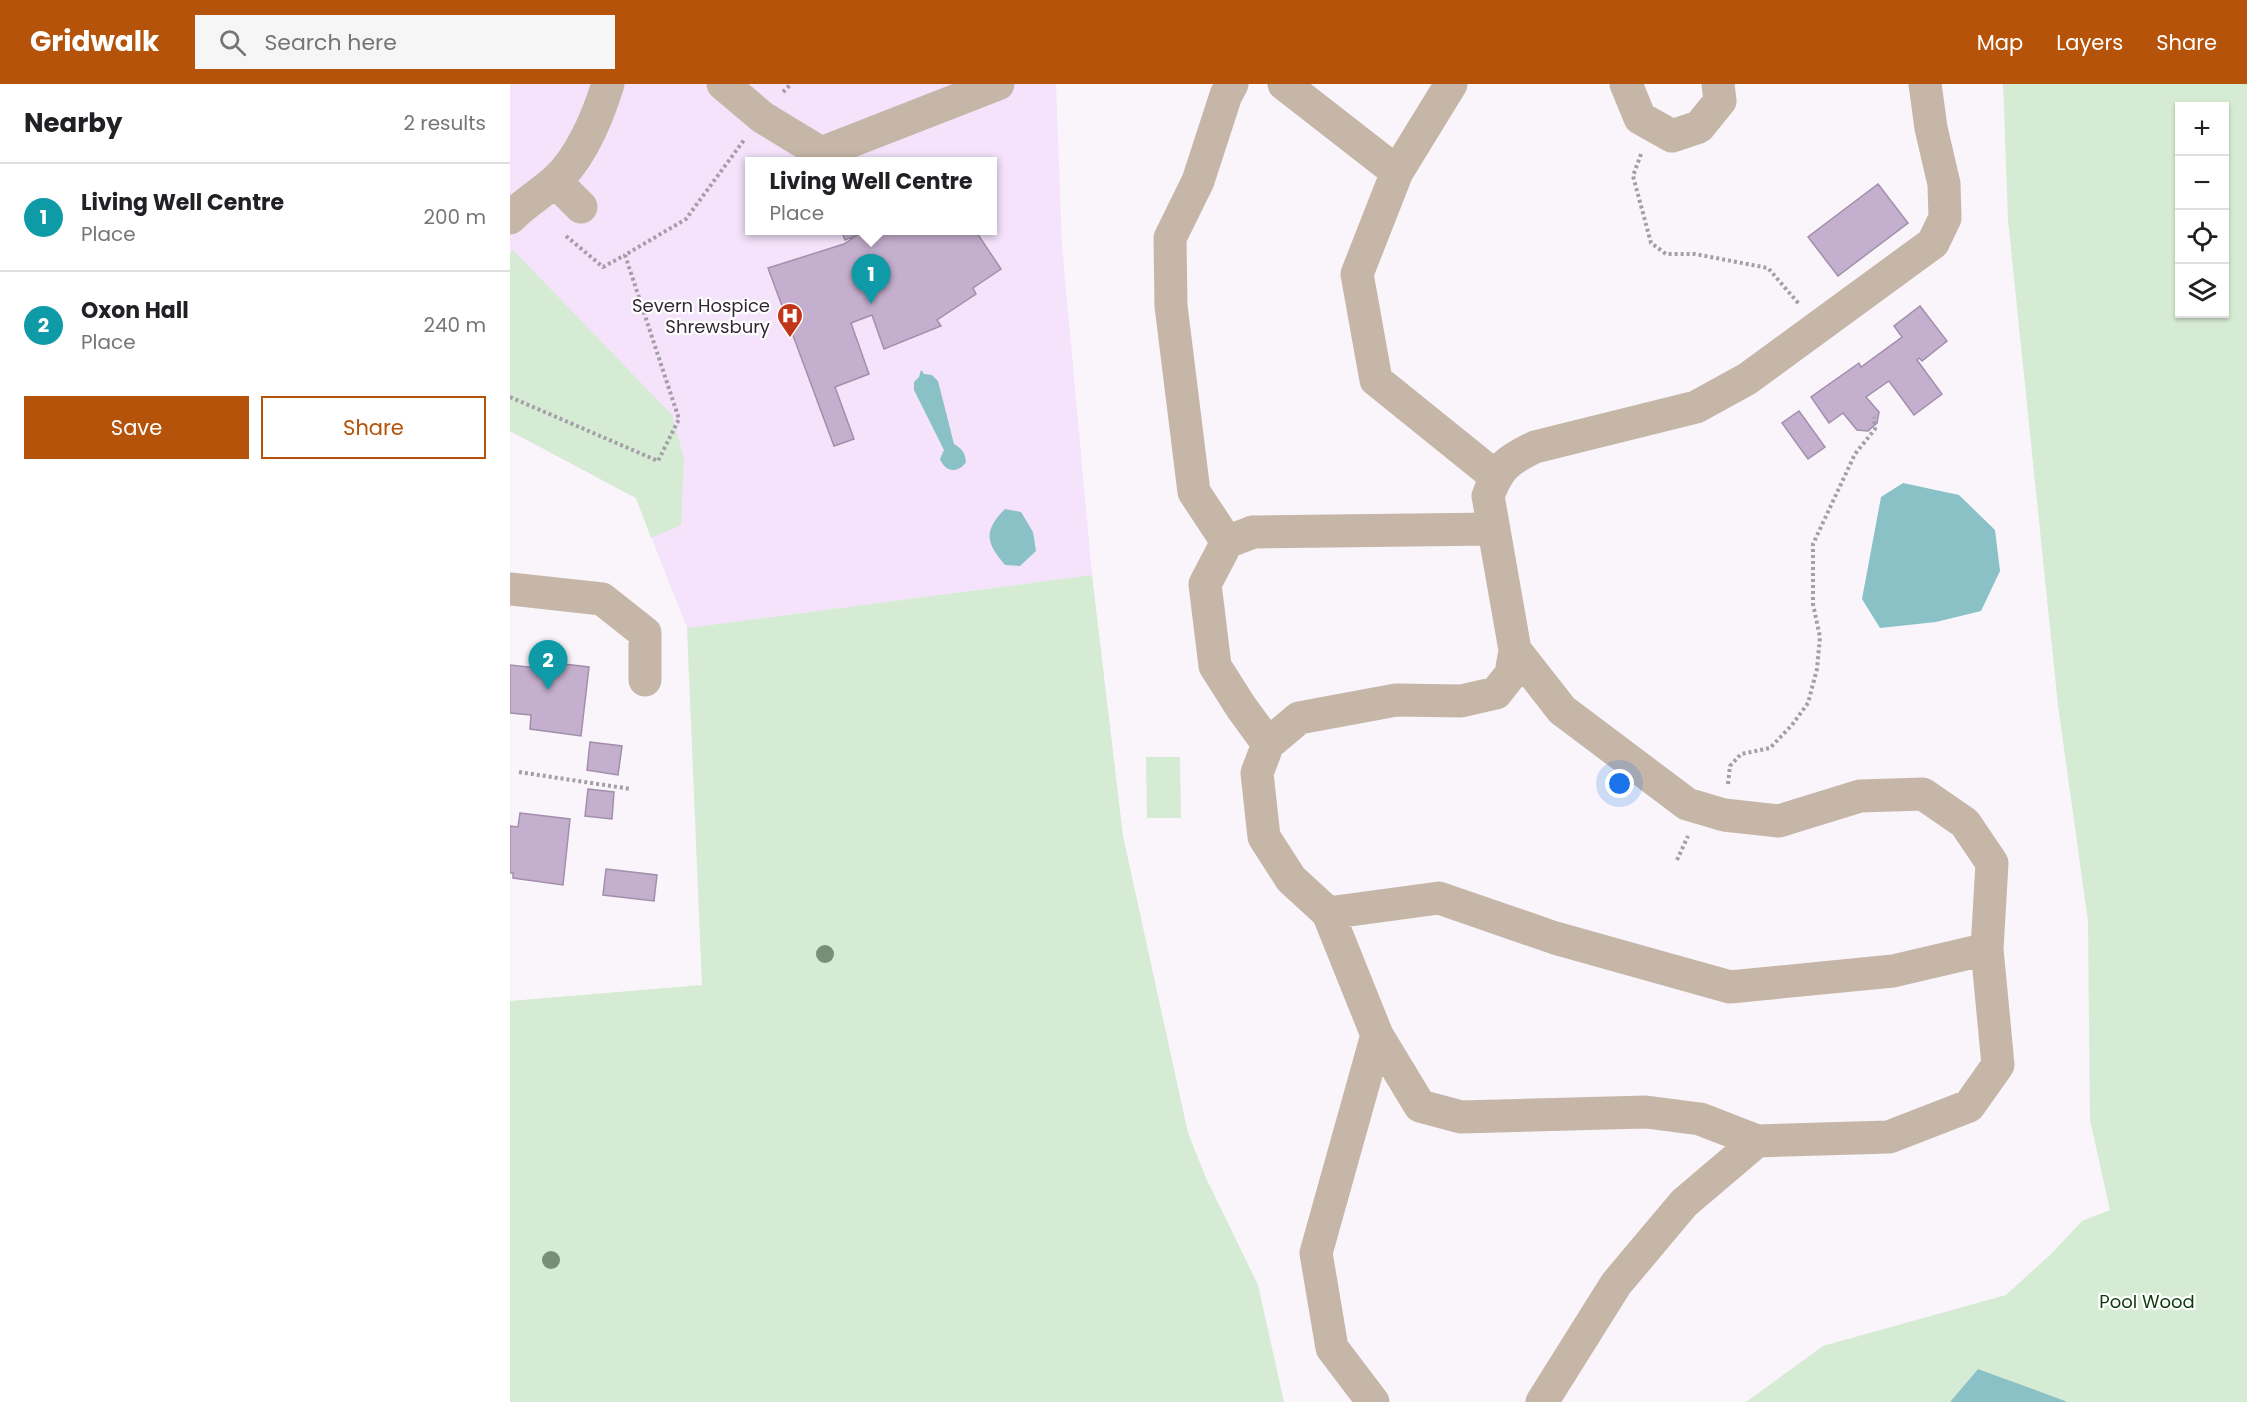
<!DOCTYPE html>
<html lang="en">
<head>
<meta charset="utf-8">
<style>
  body { margin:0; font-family:Poppins,sans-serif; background:#f6f6f6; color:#202124 }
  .controls { position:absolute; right:18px; top:18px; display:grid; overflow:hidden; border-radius:0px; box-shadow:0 2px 4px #0004 }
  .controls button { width:54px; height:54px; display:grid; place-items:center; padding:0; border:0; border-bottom:2px solid #e0e0e0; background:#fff; color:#202124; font:30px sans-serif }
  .you { position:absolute; left:1110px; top:700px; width:21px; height:21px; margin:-15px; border:4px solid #fff; border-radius:50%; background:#1a73e8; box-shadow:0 0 0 9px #1a73e833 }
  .badge { display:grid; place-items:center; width:39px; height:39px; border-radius:50%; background:#b45309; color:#fff; font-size:20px; font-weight:700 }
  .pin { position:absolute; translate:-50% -50px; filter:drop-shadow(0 2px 3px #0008) }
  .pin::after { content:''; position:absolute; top:32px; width:21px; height:18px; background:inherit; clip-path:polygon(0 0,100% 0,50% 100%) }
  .popup { position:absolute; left:235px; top:73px; width:252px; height:78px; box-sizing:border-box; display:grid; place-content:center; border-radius:0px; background:#fff; filter:drop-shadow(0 2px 4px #0005); font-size:20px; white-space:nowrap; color:#757577 }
  .popup b { font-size:22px; color:#202124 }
  .popup::after { content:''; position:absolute; left:50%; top:100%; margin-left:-12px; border:12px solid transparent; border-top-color:#fff }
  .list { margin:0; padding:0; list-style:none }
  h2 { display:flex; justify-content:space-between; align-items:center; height:78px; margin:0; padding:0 24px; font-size:26px }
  h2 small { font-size:20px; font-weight:400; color:#757577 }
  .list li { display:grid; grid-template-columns:39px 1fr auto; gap:18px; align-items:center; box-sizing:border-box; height:108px; padding:0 24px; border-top:2px solid #e0e0e0 }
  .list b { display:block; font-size:22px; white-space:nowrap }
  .list p { margin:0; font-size:20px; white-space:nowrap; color:#757577 }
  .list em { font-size:20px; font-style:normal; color:#757577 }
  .actions { display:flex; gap:12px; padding:18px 24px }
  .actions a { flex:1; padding:14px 0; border:2px solid #b45309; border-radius:0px; text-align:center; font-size:21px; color:#b45309 }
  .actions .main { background:#b45309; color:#fff }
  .icon { flex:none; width:33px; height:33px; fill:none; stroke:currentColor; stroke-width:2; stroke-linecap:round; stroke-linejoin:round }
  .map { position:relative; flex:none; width:1737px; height:1318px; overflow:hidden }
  header { display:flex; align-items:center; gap:36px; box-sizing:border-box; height:84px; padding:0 30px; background:#b45309; color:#fff }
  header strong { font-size:28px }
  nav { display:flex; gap:33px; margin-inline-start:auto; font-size:21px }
  .search { width:420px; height:54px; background:#f6f6f6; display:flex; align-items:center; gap:15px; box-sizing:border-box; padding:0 21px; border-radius:0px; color:#757577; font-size:22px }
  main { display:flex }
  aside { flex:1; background:#fff }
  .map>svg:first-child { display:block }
  .built { fill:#f4e3fb; fill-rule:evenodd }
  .green { fill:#d5ebd3; fill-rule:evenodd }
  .water { fill:#89c1c7 }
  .building { fill:#c5afce; stroke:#a38eac; stroke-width:1.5 }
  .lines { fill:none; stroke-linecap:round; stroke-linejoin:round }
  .path { stroke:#a49fa7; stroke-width:4; stroke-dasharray:3 3; stroke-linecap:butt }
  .minor { stroke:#c6b6a8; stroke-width:33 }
  .tree { fill:#778e77 }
  .labels { text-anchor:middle; stroke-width:4.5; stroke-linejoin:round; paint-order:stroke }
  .poi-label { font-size:18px; fill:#312935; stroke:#fff; text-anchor:end }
  .park-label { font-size:18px; fill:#0c3a0b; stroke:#fff }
</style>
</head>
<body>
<header>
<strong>Gridwalk</strong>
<div class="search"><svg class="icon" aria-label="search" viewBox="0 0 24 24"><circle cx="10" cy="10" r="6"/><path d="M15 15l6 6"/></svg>Search here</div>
<nav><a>Map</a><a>Layers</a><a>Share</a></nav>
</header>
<main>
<aside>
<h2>Nearby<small>2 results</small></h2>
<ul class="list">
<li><span class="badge" style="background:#0f9aa8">1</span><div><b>Living Well Centre</b><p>Place</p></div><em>200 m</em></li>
<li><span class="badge" style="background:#0f9aa8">2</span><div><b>Oxon Hall</b><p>Place</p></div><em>240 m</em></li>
</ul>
<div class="actions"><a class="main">Save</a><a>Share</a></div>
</aside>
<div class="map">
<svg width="1737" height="1318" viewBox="0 0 1737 1318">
  <rect width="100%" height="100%" fill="#f9f5fb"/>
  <path class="built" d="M0 0H546L552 162 582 491 177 544 126 414 0 347ZM240 77H482V146H240Z"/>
  <path class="green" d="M1493 0H1737V1318H1556L1468 1285 1440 1318H1236L1313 1262 1496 1211 1542 1169 1572 1137 1600 1126 1580 1036 1578 837 1548 621 1498 136ZM1670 22H1714V230H1670Z
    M3 166 162 331 174 375 171 441 141 454 126 414 0 347V169Z
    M582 491 613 752 678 1049 696 1094 748 1201 774 1318H0V917L192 901 177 544Z
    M636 673H670L671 734H637Z"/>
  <path class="water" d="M411 286 414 290 422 291 428 297 444 360C452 365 455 368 456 378 448 390 435 388 430 375L434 366 404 306V298L409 293Z
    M1393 399 1449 411 1485 446 1490 487 1471 527 1426 538 1370 544 1352 515 1371 413Z
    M495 425 511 428 523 448 526 467 510 482 495 481C476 459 473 447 495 425Z
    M1468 1285 1555 1317 1556 1318H1440Z"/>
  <path class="building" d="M1368 100 1398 139 1328 192 1298 153Z
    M331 146H359L335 156Z
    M355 146H465L491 185 463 204 466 210 427 236 431 242 374 265 362 231 341 239 359 290 325 303 344 355 324 362 258 184 334 160Z
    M1410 222 1437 257 1412 277 1409 274 1407 276 1432 310 1404 331 1379 297 1356 313 1369 328 1367 339 1358 347 1347 346 1333 329 1319 339 1301 313 1349 279 1351 283 1392 253 1384 242Z
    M1289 327 1315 363 1298 375 1272 339Z
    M28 577 79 583 71 652 20 645 21 631 0 629V581L27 584Z
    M80 658 112 662 108 691 77 686Z
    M78 705 104 708 102 735 75 732Z
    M10 729 60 735 53 801 3 794V789H0V742L8 743Z
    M96 785 147 791 144 817 93 811Z"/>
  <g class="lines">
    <path class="path" d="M273 8 281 0
      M1131 70 1123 92 1141 159 1156 170H1185L1258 184 1289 220
      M56 152 93 183 115 171
      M0 313 148 377 169 335 115 171 176 135 234 56
      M9 688 121 705
      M1218 700 1220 682 1231 670 1260 664 1282 641 1298 619 1307 585 1310 553 1303 520V460L1345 370 1365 345 1364 333
      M1167 776 1178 752"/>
    <path class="minor" d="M213 0 252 33 311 69 488 0
      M774 0 887 88
      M941 0 887 88 847 190 866 296 985 392
      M1116 0 1130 34 1162 52 1189 43 1210 17 1208 0
      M45 97 71 123
      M0 134C13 120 29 111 44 98 70 76 88 32 98 0
      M717 458 684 408 661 222 660 154 688 97 716 11 722 0
      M0 505 92 515 135 549V596
      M1005 566 1052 626 1177 720 1214 731 1269 737 1350 712 1413 710 1455 739 1482 779 1477 865 1488 981 1459 1022 1379 1053 1247 1057 1190 1035 1136 1028 951 1033 910 1022 867 951 818 829 781 795 754 753 747 689 758 660 789 634 886 616 951 617 986 609 1001 590 1005 566 978 412C989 382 998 376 1025 363L1186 323 1237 295 1423 159 1435 134 1434 100 1421 44 1415 0
      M758 660 731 623 705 582 695 500 717 458 743 448 984 445
      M818 829 929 814 1045 854 1220 903 1383 887 1477 865
      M863 1318 822 1264 806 1169 867 951
      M1032 1318 1106 1200 1174 1119 1247 1057"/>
  </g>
  <g class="tree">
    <circle cx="315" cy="870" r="9"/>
    <circle cx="41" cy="1176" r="9"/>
  </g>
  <defs>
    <symbol id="hospital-pin" viewBox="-11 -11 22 30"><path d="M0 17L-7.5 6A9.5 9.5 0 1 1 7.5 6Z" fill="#c13618" stroke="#fff"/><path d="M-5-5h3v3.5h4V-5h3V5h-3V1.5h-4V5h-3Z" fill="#fff"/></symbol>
  </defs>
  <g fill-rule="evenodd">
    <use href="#hospital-pin" x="265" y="217" width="30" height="40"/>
  </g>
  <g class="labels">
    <g class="poi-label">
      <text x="260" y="228">Severn Hospice<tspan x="260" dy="21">Shrewsbury</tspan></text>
    </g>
    <g class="park-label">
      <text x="1637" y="1224">Pool Wood</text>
    </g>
  </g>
</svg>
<div class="controls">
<button>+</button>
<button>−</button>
<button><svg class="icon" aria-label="locate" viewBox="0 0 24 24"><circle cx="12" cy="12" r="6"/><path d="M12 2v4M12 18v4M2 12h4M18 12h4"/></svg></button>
<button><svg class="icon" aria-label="layers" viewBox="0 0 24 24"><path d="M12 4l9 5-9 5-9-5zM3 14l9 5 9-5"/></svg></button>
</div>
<div class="you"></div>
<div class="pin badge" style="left:361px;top:220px;background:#0f9aa8">1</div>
<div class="popup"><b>Living Well Centre</b>Place</div>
<div class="pin badge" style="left:38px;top:606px;background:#0f9aa8">2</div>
</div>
</main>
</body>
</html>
